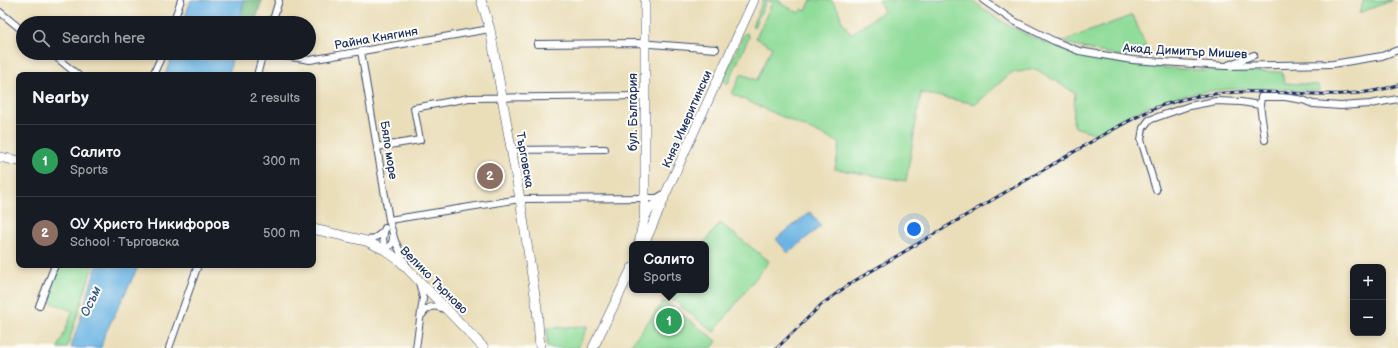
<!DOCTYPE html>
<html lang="en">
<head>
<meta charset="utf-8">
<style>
  body { margin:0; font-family:"Balsamiq Sans",sans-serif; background:#20242c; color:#f1f3f6 }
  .controls { position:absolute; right:12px; bottom:12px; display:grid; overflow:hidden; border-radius:8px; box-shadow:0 2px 6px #0003 }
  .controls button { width:36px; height:36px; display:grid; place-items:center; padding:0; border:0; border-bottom:1px solid #363941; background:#171b24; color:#f1f3f6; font:20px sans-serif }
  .you { position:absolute; left:914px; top:229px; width:14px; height:14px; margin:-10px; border:3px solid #fff; border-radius:50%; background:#1a73e8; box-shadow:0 0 0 6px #1a73e833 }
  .badge { display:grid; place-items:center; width:26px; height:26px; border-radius:50%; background:#ea580c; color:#fff; font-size:13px; font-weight:700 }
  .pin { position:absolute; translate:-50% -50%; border:2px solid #fff; box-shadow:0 1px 4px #0006 }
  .popup { position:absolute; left:629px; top:241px; width:80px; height:52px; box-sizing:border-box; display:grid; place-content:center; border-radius:8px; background:#171b24; filter:drop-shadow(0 1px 3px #0005); font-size:13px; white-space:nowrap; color:#9ea1a6 }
  .popup b { font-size:15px; color:#f1f3f6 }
  .popup::after { content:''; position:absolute; left:50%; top:100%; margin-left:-8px; border:8px solid transparent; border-top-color:#171b24 }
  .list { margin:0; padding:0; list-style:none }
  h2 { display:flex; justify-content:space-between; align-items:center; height:52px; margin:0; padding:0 16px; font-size:17px }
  h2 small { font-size:13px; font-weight:400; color:#9ea1a6 }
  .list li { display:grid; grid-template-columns:26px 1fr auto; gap:12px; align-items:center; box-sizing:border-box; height:72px; padding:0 16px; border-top:1px solid #363941 }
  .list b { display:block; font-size:15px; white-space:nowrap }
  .list p { margin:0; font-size:13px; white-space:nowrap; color:#9ea1a6 }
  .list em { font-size:13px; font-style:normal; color:#9ea1a6 }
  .icon { flex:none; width:22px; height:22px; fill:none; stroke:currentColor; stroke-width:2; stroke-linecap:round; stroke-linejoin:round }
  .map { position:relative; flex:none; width:1398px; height:348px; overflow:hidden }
  .search { position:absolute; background:#171b24; box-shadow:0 2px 6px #0003; left:16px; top:16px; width:300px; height:44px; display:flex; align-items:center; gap:10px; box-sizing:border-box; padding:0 14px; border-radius:22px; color:#9ea1a6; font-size:15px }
  .panel { position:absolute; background:#171b24; box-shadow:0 2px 6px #0003; left:16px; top:72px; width:300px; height:196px; border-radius:8px }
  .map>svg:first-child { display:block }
  .green { fill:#90dc99; stroke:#56867c }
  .forest { fill:#74bc81; stroke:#487670 }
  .water { fill:#6bb4e3; stroke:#4372a0 }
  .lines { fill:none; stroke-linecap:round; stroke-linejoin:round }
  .street-casing { stroke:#3a496c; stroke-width:8 }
  .secondary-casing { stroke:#3a496c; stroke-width:10 }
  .street { stroke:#fff; stroke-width:6 }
  .secondary { stroke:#fff; stroke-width:9 }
  .rail-casing { stroke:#1b2f5e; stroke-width:3 }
  .rail { stroke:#fdfcf7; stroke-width:1.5; stroke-dasharray:4.5; stroke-linecap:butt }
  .labels { text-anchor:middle; stroke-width:4; stroke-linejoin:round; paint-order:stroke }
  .street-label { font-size:12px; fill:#1b2f5e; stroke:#fdfcf7 }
  .water-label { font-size:13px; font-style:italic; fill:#335786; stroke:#fdfcf7 }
</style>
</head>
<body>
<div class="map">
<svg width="1398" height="348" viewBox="0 0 1398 348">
  <rect width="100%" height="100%" fill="#fdfcf7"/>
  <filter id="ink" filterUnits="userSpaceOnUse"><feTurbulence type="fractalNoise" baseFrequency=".025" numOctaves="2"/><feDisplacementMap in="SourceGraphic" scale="8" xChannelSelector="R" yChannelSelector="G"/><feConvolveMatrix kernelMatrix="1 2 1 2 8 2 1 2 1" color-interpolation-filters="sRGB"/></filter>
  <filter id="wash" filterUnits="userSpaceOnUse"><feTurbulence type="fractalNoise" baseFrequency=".012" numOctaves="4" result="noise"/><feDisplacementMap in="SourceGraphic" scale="16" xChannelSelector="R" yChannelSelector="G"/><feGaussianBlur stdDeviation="0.9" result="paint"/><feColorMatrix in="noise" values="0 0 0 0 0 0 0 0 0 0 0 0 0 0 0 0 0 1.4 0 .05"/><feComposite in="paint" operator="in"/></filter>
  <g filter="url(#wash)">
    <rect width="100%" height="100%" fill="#eadeb9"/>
    <path class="green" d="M761 0H781L780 3 799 13 801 9 806 11 811 0H831L838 9 840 15 841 20 851 34 884 11 878 0H972C1060 72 1174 70 1282 72L1284 83 1318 85 1319 91C1260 88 1212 84 1155 104 1135 111 1116 123 1098 134L1075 127 1073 121 1075 93 1036 69 1011 73 976 104 921 93 906 181 835 169 840 143 732 94 741 74 757 80 772 47 756 38 772 3 767 0 754 27 752 26 763 1Z
      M1364 0H1393L1359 13Z
      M1133 15 1146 47 1124 57 1078 47 1063 41Z
      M747 33 749 37 728 83H725L723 80 744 34Z
      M720 223 769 261 714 332 665 294 668 290H706V244H703Z
      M59 265H93L67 348H58L73 311 47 301Z
      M664 301 717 341 712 348H628Z
      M588 326 578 348H547V328Z"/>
    <path class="forest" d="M244 0H262L257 16 253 23H239Z"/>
    <path class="water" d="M191 0H244L239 23H183Z
      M173 53H233L229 75H165Z
      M810 212 821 226 788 253 776 239Z
      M97 265H139L104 336 101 348H71Z"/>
  </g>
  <g filter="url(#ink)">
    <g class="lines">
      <defs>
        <path id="street" d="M983 0 1012 20 1054 41 1079 51 1132 60 1225 66 1333 64 1382 56 1398 50
          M0 12 23 31
          M173 23 181 0
          M272 23 279 0
          M537 44 638 43 716 49
          M361 51 389 220 395 241 406 264
          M51 53 78 75
          M266 53 310 60 490 29
          M1228 65 1254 55
          M153 75 163 53
          M257 75 263 53
          M1265 140 1260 105 1261 97H1285L1303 100 1313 104 1340 106 1370 104 1398 99
          M377 147 420 140 414 108 469 98 645 96
          M511 150 605 149
          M1156 190 1141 140 1143 128 1149 120 1189 106 1216 101 1241 102 1260 105
          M389 220 520 199 651 198H657L662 195
          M385 228 383 239 385 250C391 246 393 243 393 236
          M366 241C375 238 380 236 385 229
          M39 306 55 265
          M422 315C428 305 435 305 444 309
          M169 348 198 265
          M416 348 423 298 419 282"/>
        <path id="secondary" d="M481 0 490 29 520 199 537 308 540 348
          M0 157 19 161
          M644 216 645 198V0
          M313 229 366 241 385 250 400 261 484 348
          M639 244C641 234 642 219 649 210 653 204 661 201 665 195L754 0
          M644 244 664 199
          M593 348 632 268"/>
      </defs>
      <use href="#street" class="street-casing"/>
      <use href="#secondary" class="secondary-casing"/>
      <use href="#street" class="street"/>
      <use href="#secondary" class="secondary"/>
      <defs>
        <path id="rail" d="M777 348 821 305 851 283 1101 136C1121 125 1142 113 1163 105 1187 97 1213 93 1238 92 1291 90 1346 102 1398 85"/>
      </defs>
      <use href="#rail" class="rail-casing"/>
      <use href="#rail" class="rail"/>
    </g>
  </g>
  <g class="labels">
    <g class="street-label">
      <text transform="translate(376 38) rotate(-10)" y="4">Райна Княгиня</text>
      <text transform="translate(1185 51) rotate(3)" y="4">Акад. Димитър Мишев</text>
      <text transform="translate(633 112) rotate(-90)" y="4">бул. България</text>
      <text transform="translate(687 119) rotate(-66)" y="4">Княз Имеритински</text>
      <text transform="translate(389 150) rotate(81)" y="4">Бяло море</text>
      <text transform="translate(525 160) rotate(80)" y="4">Търговска</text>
      <text transform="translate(434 280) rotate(45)" y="4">Велико Търново</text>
    </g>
    <g class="water-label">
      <text transform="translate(90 301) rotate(-65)" y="5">Осъм</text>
    </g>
  </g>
</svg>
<div class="controls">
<button>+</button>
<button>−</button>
</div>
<div class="you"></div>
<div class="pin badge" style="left:669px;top:321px;background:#2e9e5b">1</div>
<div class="popup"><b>Салито</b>Sports</div>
<div class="pin badge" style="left:490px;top:176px;background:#8d6e63">2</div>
<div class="search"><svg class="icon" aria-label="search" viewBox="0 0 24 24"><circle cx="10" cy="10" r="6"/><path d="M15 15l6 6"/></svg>Search here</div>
<section class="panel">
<h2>Nearby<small>2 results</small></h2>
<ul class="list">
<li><span class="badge" style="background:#2e9e5b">1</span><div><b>Салито</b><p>Sports</p></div><em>300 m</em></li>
<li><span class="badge" style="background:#8d6e63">2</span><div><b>ОУ Христо Никифоров</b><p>School · Търговска</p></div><em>500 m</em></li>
</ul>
</section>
</div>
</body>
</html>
